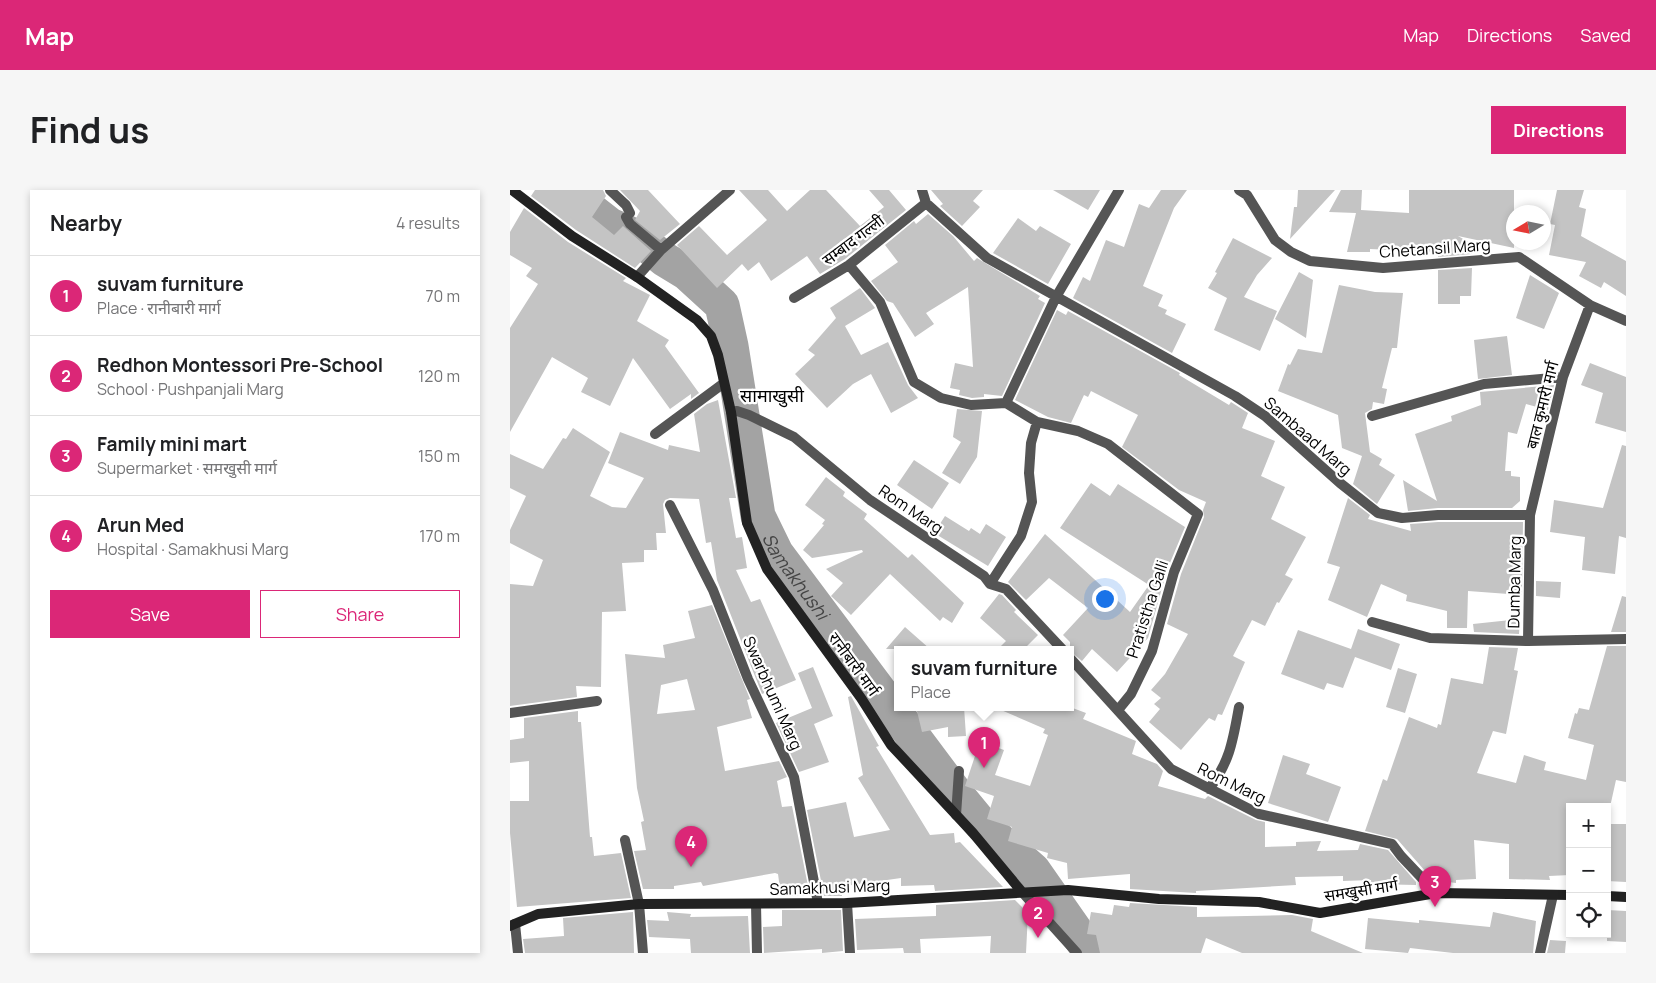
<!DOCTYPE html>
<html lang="en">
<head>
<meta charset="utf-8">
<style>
  body { margin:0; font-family:Manrope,"Noto Sans Devanagari",sans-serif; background:#f6f6f6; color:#202124 }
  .controls { position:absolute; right:15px; bottom:15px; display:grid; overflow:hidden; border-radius:0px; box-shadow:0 2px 8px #0003 }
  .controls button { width:45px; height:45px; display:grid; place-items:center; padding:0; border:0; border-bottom:1px solid #e0e0e0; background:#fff; color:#202124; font:25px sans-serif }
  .compass { position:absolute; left:996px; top:15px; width:45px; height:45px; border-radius:50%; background:#fff; box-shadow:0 2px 8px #0003; rotate:260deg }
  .you { position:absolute; left:594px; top:408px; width:18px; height:18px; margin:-12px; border:4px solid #fff; border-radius:50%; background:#1a73e8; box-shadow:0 0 0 8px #1a73e833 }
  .badge { display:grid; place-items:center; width:32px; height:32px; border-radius:50%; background:#db2777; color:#fff; font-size:16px; font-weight:700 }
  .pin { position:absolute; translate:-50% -41px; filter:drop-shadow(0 1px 2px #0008) }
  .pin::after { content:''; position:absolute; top:26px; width:18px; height:15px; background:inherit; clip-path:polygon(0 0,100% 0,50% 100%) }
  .popup { position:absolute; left:384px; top:456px; width:180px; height:65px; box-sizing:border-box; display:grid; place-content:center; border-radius:0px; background:#fff; filter:drop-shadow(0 1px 4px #0005); font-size:16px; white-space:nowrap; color:#757577 }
  .popup b { font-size:19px; color:#202124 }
  .popup::after { content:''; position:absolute; left:50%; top:100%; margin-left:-10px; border:10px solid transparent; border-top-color:#fff }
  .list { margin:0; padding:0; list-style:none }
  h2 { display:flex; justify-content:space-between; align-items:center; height:65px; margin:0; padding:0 20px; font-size:21px }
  h2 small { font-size:16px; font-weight:400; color:#757577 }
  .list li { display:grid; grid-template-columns:32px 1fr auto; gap:15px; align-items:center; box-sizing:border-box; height:80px; padding:0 20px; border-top:1px solid #e0e0e0 }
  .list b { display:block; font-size:19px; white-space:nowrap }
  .list p { margin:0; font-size:16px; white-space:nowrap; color:#757577 }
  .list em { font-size:16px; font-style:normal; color:#757577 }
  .actions { display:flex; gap:10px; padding:15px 20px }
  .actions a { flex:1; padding:11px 0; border:1px solid #db2777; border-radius:0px; text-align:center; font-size:18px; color:#db2777 }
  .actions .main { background:#db2777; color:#fff }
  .icon { flex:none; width:28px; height:28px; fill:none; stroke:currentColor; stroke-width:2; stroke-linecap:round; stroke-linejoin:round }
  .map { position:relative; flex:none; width:1116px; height:763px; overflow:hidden; border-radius:0px }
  header { display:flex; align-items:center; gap:30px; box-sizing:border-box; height:70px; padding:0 25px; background:#db2777; color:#fff }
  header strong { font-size:24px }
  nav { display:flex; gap:28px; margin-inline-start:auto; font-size:18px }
  .intro { display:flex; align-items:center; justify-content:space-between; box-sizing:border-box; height:120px; padding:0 30px }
  h1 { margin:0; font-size:35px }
  .button { padding:12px 22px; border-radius:0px; background:#db2777; color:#fff; font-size:18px; font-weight:700 }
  main { display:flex; gap:30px; padding:0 30px }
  aside { flex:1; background:#fff; border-radius:0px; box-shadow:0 2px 8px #0003 }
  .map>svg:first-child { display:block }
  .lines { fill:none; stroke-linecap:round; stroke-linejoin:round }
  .river { stroke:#a3a3a3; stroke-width:35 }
  .building { fill:#c4c4c4; fill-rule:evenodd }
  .street { stroke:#555; stroke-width:10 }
  .secondary { stroke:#222; stroke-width:10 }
  .labels { text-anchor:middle; stroke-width:4.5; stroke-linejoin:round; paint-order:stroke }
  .street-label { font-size:16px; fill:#000; stroke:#fff }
  .neighbourhood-label { font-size:18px; fill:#000; stroke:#fff }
  .water-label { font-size:18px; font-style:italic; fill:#444; stroke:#fff }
</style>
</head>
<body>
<header>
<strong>Map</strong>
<nav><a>Map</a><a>Directions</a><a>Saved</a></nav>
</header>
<div class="intro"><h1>Find us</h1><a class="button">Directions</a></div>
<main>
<aside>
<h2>Nearby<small>4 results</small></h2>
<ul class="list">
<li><span class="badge">1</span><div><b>suvam furniture</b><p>Place · रानीबारी मार्ग</p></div><em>70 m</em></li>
<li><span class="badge">2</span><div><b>Redhon Montessori Pre-School</b><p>School · Pushpanjali Marg</p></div><em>120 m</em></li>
<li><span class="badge">3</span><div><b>Family mini mart</b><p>Supermarket · समखुसी मार्ग</p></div><em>150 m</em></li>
<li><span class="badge">4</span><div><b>Arun Med</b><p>Hospital · Samakhusi Marg</p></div><em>170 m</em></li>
</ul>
<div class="actions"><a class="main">Save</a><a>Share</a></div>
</aside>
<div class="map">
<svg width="1116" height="763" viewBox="0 0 1116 763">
  <rect width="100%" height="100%" fill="#fff"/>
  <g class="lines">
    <path class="river" id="s1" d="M55 0 100 35 127 47 154 69 177 83 212 115 221 156 248 326 266 363 444 601 472 635 523 680 581 763"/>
  </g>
  <path class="building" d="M25 0H93L96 6 82 27 104 45 113 36 141 61 125 78 66 40 21 6Z
    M110 0H138L170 34 150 50 125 30 130 21Z
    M229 0H258L277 21 300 0H316L350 36 374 17 359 0H379L396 20 335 69 310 84 297 66 261 91 249 72 238 81 232 74 207 98 167 55 189 36 217 65 257 30Z
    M421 0H473L463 11 470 17 452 36 430 16 433 14Z
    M543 0H590L578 20Z
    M651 0H677L664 18 633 96 653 105 648 116 657 120 655 124 676 134 662 163 563 108 573 87 580 91 596 50 614 57 629 14 639 18Z
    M788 0H825L780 49 784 17H787Z
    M831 0H852L851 20 899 23V0H1004V58L948 46 962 54V64L928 67V62L860 59V62H837L846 23 819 22Z
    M1047 0H1074L1069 17 1076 19 1071 46 1116 71V106L1094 92 1091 98 1069 86 1076 72 1039 65 1045 35 1040 34Z
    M14 18 58 52 116 88 113 91 140 105 127 131 159 150 155 156 189 203 181 209V204L160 219 123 168 100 216 71 202 78 188 42 167 0 242V138L28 94 16 86 22 78 0 65V42Z
    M418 24 443 46 464 71 467 68 530 106 528 109 535 113 492 206 474 204V207L462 208 449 205 450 200 440 198 445 173 463 177 458 97 416 123 424 134 405 147 383 113 377 111 361 91 388 72 375 55 404 31 406 34Z
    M508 28 526 41 530 36 561 54 538 94 483 63Z
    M723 48 762 68 747 85 734 107 767 121 750 161 704 140 717 108 698 98 707 83 705 82Z
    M962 78 961 106H950V114H928V80Z
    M789 82 803 90 796 148 765 129Z
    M1020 85 1049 103 1034 139 1006 128Z
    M829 95 865 102 893 103 887 158H882L872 198 877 199 874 214 863 212 862 219 855 223 860 262 872 269 869 275 885 285 867 314 843 294 852 266 832 258 828 225 768 201 778 174 780 175 788 159 812 163Z
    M350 98 365 118 335 136 351 165 378 152 398 195 408 208 381 223 361 184 343 194 317 218 285 184 305 165 298 160 326 128 320 118Z
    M547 120 556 125 558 121 670 183 669 185 719 215 721 212 738 223 732 238 765 251 751 286 775 297 761 329 796 347 775 385 783 389 769 413 767 412 755 436 742 430 723 466 735 472 712 525 708 524 705 531 699 528 671 560 639 532 650 519 644 514 651 508 641 500 655 484 678 444 657 434 671 384 694 327 693 320 696 312 669 300 612 257 628 225 581 201 578 207 574 205 561 233 538 227 505 210Z
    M997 146 1002 185 968 189 964 150Z
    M1080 173 1116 187V242L1085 233 1093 203 1071 195Z
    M1044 195 1038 220 1016 214 1007 244 998 242 995 281H1001V286L1010 287V311L1002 318H928L898 321 893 290 927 311 905 244 942 231 941 226 971 215 970 202Z
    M208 210 226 308H219L226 348 232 347 237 378 226 380 241 412 250 409 286 490 252 504 207 390 201 352 196 353 189 309 160 308 155 310 153 314 156 343H146L147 360H134V372L112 373 116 421 92 422 91 497 66 496 67 507 0 516V394L23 396 33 370 0 353V340L16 306 0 298V264L33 279 53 248 56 249 63 238 100 262 80 306 102 317 116 318 134 288 98 273 110 242 158 260 159 255 190 262 184 224 197 214Z
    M447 219 472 221 467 267 450 294 432 283 451 252 443 247Z
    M1112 255 1116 256V348L1109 346 1105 384 1072 380 1075 347 1040 342 1044 310 1093 318Z
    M404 270 439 293 422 319 387 295Z
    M316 287 335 302 333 306 357 324 354 329 398 368 402 364 454 413 442 433 433 427 430 431 380 384 341 425 321 406 333 393 316 379 353 362 352 360 302 368 293 360 314 335 312 334 315 330 295 315Z
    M581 293 600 306 608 294 675 337 657 380 638 448 607 482 582 459 572 471 560 461V452L553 445 578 418 539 388 516 410 498 392 535 344 620 422 639 395 550 338Z
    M838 308 860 325 858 329 901 341 900 334 928 332H1013L1012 405 958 401 957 438H937V421L896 411 897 405 871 394 857 427 818 410 830 377 817 373Z
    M435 326 459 341 461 338 470 344 476 334 496 347 478 376 424 343Z
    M1026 391 1051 392 1050 408 1026 406Z
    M489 404 492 405 506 420 504 422 528 445 514 459H488L496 451 470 428Z
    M1112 406 1116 407V442H1101Z
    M202 415 240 509 237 510 242 528 207 537 215 581 269 571 277 587 267 591 272 617 282 616 300 706H271L268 684 265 683 193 696 191 692 164 696V699H133L124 661 136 660 131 632 134 631 127 598 115 464 155 468 153 455 185 448 178 421ZM177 489 185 520 147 524 151 495Z
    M1010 429 1009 444 964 442 963 434Z
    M395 437 420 459H376Z
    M848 439 890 454 881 480 845 467 833 498 817 493 814 500 771 484 788 440 841 459Z
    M1097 456H1116V592L1106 590 1100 617H1060V685L1039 686 1040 690 999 689V654L964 650 966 689 946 690V693L923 690 887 649 855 641 873 589 877 591 899 527 927 538 928 534 931 535 941 488 973 494 979 457 1008 458 1004 480 1008 481 996 544 983 541 967 583 1006 593 1014 565 1036 572 1034 580 1076 590 1084 555 1058 548 1065 523 1067 524 1069 518 1079 520Z
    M303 477 323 526 304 534 319 572 289 582 266 533 302 518 288 483Z
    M888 478 907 484 895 523 876 517Z
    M341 506 369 556 366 557 420 645 444 643 445 653 450 652 493 697 425 701 424 695 391 696V688L342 695 331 698 332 706H314L297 620 336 612 344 647 380 640 348 588 353 585 338 507Z
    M406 517H454L456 546 438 547V537L412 542Z
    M484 517H560L576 523 573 529 626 551 622 564 647 574 653 581 648 596 695 609 698 606 746 630 755 632V657L786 656V652L811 651 807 661 848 660 850 654 878 660 906 692V695L861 694V690L833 691V686L785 687 786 695 686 701V703L620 699V684L558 689 557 673 537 668 538 663 498 651 502 637 477 629 484 606 455 596 470 551 494 560 485 585 520 596 538 545 533 543 535 539Z
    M68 521V532H71L80 647H82L84 666 111 663 121 708 7 717 0 643V611H19V571L0 573V550L14 548V528Z
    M773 565 800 574 796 584 831 597 818 632 758 613Z
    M1097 634H1116V692L1097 691Z
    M505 710 518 723 516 763H480L481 746 410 749 411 763H394L393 758 347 760 345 729 426 726V715Z
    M620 713 687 717V727L782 725 803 729 801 741 853 763H732L696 748 691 763H590L586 745 577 744 581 722 602 725 604 715 619 717Z
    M272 720H331L333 761 312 763V759L254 763 253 737 272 736Z
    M1097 720 1116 721V752L1097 751Z
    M123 722 124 763H15L13 749 54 746 53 728Z
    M157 722 181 724 180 727 238 726 240 763H181L180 749 139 747 137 730 159 731Z
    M983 722 1026 731 1023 763H943L900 758 898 763 855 759 858 728 909 733V730L980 737Z
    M1040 750 1056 751 1055 763H1037Z"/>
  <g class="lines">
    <path class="street" d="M100 0 116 15 120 23 116 27 120 34 151 60
      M412 0 416 13 477 68 725 206 755 226 830 293 868 323 892 328 928 325H1020
      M729 0 737 5 765 50 781 62 800 71 873 78 1009 67 1080 115 1116 131
      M339 75 370 112 404 192 431 208 461 215 496 213 527 232 568 241 598 254 688 324 664 382 642 461 621 504 608 520
      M127 87 151 60 220 0
      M284 108 339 75 416 13
      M1080 115 1053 187 1020 325 1018 451 1116 449
      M496 213 546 107 609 0
      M221 222 227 221 239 225 284 247 360 310 474 386 480 394 496 399 552 459
      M862 226 974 194 1053 187
      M145 244 214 193
      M160 315 203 400 238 489 284 587 308 713
      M480 394 511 346 522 312 519 283 521 253 527 232
      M862 432 920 448 1018 451
      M560 468 661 579 749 624 882 654 891 666 926 703
      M0 523 87 511
      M699 599C720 572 723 550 729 517
      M446 625 449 581
      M115 650 129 714 133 763
      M512 702 567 763
      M337 713 340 763
      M246 714 247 763
      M5 734 8 763
      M1030 763 1043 705"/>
    <path class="secondary" d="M2 0 62 46 127 87 187 130 201 146 208 165 221 222 237 333 257 379 351 508 381 555 463 643 512 702
      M1097 706 1116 707
      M0 736 28 724 129 714 337 713 558 700 649 709 749 712 810 723 926 703 1060 705"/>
  </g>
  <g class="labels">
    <g class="street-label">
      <text transform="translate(343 50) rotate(-37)" y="6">सम्बाद गल्ली</text>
      <text transform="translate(925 58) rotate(-4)" y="6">Chetansil Marg</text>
      <text transform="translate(1032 215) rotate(-76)" y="6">बाल कुमारी मार्ग</text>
      <text transform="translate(798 246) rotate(41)" y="6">Sambaad Marg</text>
      <text transform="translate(401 319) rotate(34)" y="6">Rom Marg</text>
      <text transform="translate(1004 392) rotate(-89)" y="6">Dumba Marg</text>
      <text transform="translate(637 419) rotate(-72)" y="6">Pratistha Galli</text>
      <text transform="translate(344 474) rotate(54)" y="6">रानीबारी मार्ग</text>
      <text transform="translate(263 503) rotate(66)" y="6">Swarbhumi Marg</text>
      <text transform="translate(722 593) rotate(26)" y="6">Rom Marg</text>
      <text transform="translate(320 697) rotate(-2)" y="6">Samakhusi Marg</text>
      <text transform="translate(851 700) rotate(-9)" y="6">समखुसी मार्ग</text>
    </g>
    <g class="neighbourhood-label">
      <text x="262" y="212">सामाखुसी</text>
    </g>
    <g class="water-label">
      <text dy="6" stroke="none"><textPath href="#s1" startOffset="481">Samakhushi</textPath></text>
    </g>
  </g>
</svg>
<div class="controls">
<button>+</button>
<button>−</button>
<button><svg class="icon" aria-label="locate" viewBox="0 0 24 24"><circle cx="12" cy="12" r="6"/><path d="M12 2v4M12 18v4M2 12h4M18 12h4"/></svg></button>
</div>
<svg class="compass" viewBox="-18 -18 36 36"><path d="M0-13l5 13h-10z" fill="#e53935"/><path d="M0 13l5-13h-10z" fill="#757577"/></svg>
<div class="you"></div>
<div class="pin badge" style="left:474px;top:578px">1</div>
<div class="popup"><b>suvam furniture</b>Place</div>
<div class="pin badge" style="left:528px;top:748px">2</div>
<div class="pin badge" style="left:925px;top:717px">3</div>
<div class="pin badge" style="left:181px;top:677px">4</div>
</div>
</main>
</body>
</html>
